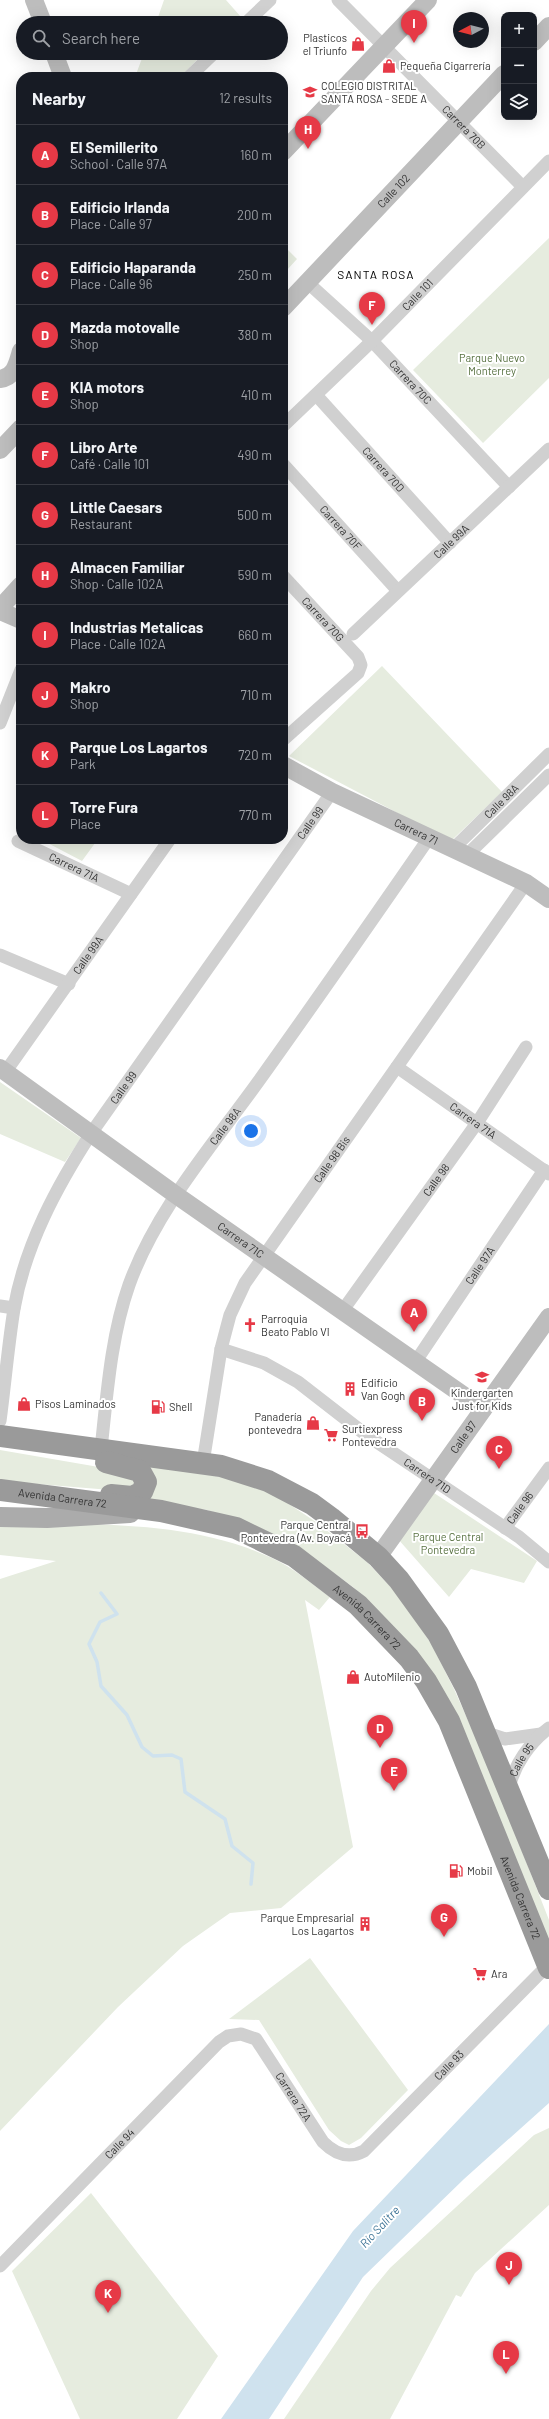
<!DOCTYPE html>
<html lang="en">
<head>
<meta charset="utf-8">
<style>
  body { margin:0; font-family:Barlow,sans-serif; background:#20242c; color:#f1f3f6 }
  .controls { position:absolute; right:12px; top:12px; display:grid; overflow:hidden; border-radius:8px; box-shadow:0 4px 16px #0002 }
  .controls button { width:36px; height:36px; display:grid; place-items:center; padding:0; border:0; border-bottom:1px solid #363941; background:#171b24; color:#f1f3f6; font:20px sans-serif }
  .compass { position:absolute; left:453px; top:12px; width:36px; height:36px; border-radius:50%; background:#171b24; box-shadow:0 4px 16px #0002; rotate:263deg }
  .you { position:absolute; left:251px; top:1131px; width:14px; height:14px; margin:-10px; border:3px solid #fff; border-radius:50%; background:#1a73e8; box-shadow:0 0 0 6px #1a73e833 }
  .badge { display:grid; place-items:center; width:26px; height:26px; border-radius:50%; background:#e63946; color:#fff; font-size:13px; font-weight:700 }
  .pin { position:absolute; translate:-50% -33px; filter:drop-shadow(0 1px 2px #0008) }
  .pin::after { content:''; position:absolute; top:21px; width:14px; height:12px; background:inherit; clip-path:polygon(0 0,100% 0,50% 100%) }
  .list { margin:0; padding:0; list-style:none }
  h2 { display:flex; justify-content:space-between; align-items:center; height:52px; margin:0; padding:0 16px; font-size:17px }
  h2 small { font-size:13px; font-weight:400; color:#9ea1a6 }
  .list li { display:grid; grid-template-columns:26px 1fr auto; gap:12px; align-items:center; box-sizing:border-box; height:60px; padding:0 16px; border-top:1px solid #363941 }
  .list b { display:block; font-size:15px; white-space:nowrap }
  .list p { margin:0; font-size:13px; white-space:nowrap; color:#9ea1a6 }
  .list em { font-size:13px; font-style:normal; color:#9ea1a6 }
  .icon { flex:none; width:22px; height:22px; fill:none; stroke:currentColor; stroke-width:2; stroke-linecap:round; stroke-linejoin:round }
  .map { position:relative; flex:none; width:549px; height:2419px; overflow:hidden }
  .search { position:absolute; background:#171b24; box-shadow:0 4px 16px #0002; left:16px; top:16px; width:272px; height:44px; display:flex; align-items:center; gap:10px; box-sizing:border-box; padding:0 14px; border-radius:22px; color:#9ea1a6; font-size:15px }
  .panel { position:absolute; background:#171b24; box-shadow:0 4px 16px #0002; left:16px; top:72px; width:272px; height:772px; border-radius:16px }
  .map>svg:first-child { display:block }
  .green { fill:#e6ecdf }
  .water { fill:#cfe2ee }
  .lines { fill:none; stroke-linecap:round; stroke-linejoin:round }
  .stream { stroke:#cfe2ee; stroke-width:3.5 }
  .street { stroke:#d0d0d0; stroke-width:13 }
  .secondary { stroke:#bdbdbd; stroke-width:18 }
  .primary { stroke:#ababab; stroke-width:20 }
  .highway { stroke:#9a9a9a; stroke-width:22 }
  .labels { text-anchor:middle; stroke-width:4; stroke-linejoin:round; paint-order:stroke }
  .poi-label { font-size:11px; fill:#333; stroke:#fff; text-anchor:start }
  .street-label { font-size:11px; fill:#333; stroke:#fff }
  .park-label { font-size:11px; fill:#56703f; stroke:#fff }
  .neighbourhood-label { font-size:12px; letter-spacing:1px; fill:#000; stroke:#fff }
  .water-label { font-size:12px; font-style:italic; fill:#3f7597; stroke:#fff }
</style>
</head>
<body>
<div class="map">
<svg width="549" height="2419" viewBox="0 0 549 2419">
  <rect width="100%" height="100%" fill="#fff"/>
  <path class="green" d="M164 0H226L241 17 235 23H156Z
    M144 53H204L180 77H135Z
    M549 238V378L483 443 413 370Z
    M284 246 297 259 287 270 283 267Z
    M382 666 502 792 451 841 289 756Z
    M40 839H98L82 861Z
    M0 1082 81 1138 65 1162 0 1134Z
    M0 1450 122 1471 137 1482 123 1491 0 1481Z
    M145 1465 222 1477 274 1494 316 1522 367 1562 401 1598 432 1645 454 1689 491 1772 549 1920V1946L479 1770 384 1618 353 1587 308 1554 255 1526 207 1510 140 1500Z
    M434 1493 537 1561 524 1583 471 1569 449 1597 398 1539Z
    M0 1523C91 1525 188 1519 272 1558 292 1567 312 1584 330 1597L319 1610 305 1600 353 1847 281 1908 230 1913 183 1946 118 2007 0 2131V1579L56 1561 0 1555Z
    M310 1958 408 2090 361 2138 349 2145 341 2141 329 2130 259 2020 229 2019Z
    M549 2128V2205L475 2273 461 2297 456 2295 390 2419H284L371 2291 390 2268 534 2135Z
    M91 2193 218 2356 177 2419H80L12 2271Z"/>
  <path class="water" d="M549 2024V2103L464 2179 363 2277 269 2419H221L353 2231Z"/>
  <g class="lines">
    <path class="stream" d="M101 1593 117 1614 100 1622 89 1644 97 1662 101 1686 127 1715 142 1747 153 1756 172 1755 181 1759 185 1792 225 1819 232 1846 253 1863 251 1884"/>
    <g class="street">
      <path id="s1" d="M338 0 523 187"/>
      <path d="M246 23 270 0"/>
      <path d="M189 77 214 53"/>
      <path id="s2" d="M307 282 372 341 509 487"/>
      <path id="s3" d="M317 396 450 543"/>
      <path id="s4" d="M283 426 372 341 549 161"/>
      <path id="s5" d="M283 464 398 591"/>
      <path id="s6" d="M283 576 358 657 361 665 358 673 283 740"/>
      <path id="s7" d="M353 634 549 449"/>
      <path d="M0 723 21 670"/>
      <path id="s8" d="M18 841 131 894"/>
      <path id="s9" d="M453 849 549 754"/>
      <path d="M467 855 549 775"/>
      <path d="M0 955 69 984"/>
      <path id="s10" d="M397 1067 549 1174"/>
      <path id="s11" d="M6 1071 170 839"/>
      <path d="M0 1306 14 1308"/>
      <path id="s12" d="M343 1310 477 1123 526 1047"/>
      <path id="s13" d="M221 1349 264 1363 298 1382 365 1434 519 1537 549 1562"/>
      <path id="s14" d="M416 1361 544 1170"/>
      <path id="s15" d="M0 1421C5 1384 8 1346 14 1309 25 1245 57 1186 92 1132L332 792"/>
      <path id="s16" d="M101 1449C107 1394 111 1336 129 1285 156 1210 212 1146 258 1082 316 1001 373 919 429 838"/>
      <path id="s17" d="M203 1463 221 1349 230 1315 245 1283 526 883"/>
      <path id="s18" d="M505 1528 549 1468"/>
      <path d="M484 1732 505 1739 541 1734"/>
      <path id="s19" d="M509 1788C514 1765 530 1742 549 1728"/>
      <path id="s20" d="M0 2266 219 2042 228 2036 241 2034 256 2039 323 2142C335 2154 349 2159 364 2151L548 1965"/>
    </g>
    <g class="secondary">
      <path d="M34 0 43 23"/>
      <path d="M534 42 549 26"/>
      <path d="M54 53 63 77"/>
      <path d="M283 152 428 0"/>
      <path id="s21" d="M283 308 504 74"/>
      <path d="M0 379C15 377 17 364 21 351"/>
      <path d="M0 450 21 428"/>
      <path d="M0 608 21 585"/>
      <path d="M0 611 21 620"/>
      <path id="s22" d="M283 765 332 792 526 883 549 899"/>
      <path id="s23" d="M0 1068 176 1195 483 1409"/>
      <path id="s24" d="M378 1557 549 1317"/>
    </g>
    <path class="primary" d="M0 1517 47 1518 130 1513"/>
    <g class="highway">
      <path d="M0 1436 221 1466 268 1481 312 1504 331 1518 378 1557 399 1580 438 1634 466 1687 549 1889"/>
      <path d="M106 1462 140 1471 146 1482 142 1492 132 1497 111 1495"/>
      <path id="s25" d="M0 1490 161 1511 236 1528 294 1556 358 1605 409 1658 426 1681 449 1721 549 1968"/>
    </g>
  </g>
  <defs>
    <symbol id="shop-bare" viewBox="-9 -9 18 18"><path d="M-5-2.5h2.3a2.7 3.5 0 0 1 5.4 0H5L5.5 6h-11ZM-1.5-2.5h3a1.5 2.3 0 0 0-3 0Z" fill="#e63946" stroke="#fff" stroke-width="2.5" paint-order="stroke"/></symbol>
    <symbol id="school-bare" viewBox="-9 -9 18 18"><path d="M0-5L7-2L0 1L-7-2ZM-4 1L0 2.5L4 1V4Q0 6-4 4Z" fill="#e63946" stroke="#fff" stroke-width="2.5" paint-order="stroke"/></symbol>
    <symbol id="church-bare" viewBox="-9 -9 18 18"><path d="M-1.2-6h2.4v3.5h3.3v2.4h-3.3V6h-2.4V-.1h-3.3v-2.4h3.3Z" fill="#e63946" stroke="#fff" stroke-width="2.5" paint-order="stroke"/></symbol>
    <symbol id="building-bare" viewBox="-9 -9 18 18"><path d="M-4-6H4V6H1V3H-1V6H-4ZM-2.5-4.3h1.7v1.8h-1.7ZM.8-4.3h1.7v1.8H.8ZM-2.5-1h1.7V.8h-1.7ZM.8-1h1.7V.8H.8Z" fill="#e63946" stroke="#fff" stroke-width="2.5" paint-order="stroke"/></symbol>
    <symbol id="fuel-bare" viewBox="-9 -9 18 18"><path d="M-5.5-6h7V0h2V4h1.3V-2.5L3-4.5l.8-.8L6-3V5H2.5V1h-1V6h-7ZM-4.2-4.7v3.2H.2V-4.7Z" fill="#e63946" stroke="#fff" stroke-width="2.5" paint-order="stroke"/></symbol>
    <symbol id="supermarket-bare" viewBox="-9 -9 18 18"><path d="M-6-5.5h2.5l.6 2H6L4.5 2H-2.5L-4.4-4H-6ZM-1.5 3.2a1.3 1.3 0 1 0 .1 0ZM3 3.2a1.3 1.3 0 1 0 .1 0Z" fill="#e63946" stroke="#fff" stroke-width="2.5" paint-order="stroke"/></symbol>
    <symbol id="bus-bare" viewBox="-9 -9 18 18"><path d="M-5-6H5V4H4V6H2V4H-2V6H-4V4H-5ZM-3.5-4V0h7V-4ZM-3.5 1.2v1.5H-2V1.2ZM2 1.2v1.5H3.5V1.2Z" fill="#e63946" stroke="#fff" stroke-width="2.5" paint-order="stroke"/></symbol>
  </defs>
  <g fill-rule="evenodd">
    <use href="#shop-bare" x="348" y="34" width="20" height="20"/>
    <use href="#shop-bare" x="379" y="56" width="20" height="20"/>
    <use href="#school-bare" x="300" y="82" width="20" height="20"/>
    <use href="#church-bare" x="240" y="1315" width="20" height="20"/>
    <use href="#school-bare" x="472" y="1367" width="20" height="20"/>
    <use href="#building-bare" x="340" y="1379" width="20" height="20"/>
    <use href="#shop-bare" x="14" y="1394" width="20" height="20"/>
    <use href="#fuel-bare" x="148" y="1397" width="20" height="20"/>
    <use href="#shop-bare" x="303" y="1413" width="20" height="20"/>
    <use href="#supermarket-bare" x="321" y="1425" width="20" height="20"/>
    <use href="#bus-bare" x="352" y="1521" width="20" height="20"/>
    <use href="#shop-bare" x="343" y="1667" width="20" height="20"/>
    <use href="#fuel-bare" x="446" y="1861" width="20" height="20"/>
    <use href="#building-bare" x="355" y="1914" width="20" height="20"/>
    <use href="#supermarket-bare" x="470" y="1964" width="20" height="20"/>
  </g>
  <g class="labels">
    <g class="poi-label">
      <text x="347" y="42" text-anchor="end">Plasticos<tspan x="347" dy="13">el Triunfo</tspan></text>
      <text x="400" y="70">Pequeña Cigarrería</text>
      <text x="321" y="90">COLEGIO DISTRITAL<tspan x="321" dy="13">SANTA ROSA - SEDE A</tspan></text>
      <text x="261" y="1323">Parroquia<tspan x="261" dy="13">Beato Pablo VI</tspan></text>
      <text x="361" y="1387">Edificio<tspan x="361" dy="13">Van Gogh</tspan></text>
      <text x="482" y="1397" text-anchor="middle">Kindergarten<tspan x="482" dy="13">Just for Kids</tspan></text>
      <text x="35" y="1408">Pisos Laminados</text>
      <text x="169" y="1411">Shell</text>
      <text x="302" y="1421" text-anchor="end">Panadería<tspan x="302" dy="13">pontevedra</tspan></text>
      <text x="342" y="1433">Surtiexpress<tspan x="342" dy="13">Pontevedra</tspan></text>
      <text x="351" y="1529" text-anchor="end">Parque Central<tspan x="351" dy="13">Pontevedra (Av. Boyacá</tspan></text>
      <text x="364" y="1681">AutoMilenio</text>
      <text x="467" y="1875">Mobil</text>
      <text x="354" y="1922" text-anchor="end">Parque Empresarial<tspan x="354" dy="13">Los Lagartos</tspan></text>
      <text x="491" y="1978">Ara</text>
    </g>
    <g class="street-label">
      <text dy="4" stroke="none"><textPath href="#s1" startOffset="179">Carrera 70B</textPath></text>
      <text dy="4" stroke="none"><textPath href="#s21" startOffset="161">Calle 102</textPath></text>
      <text dy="4" stroke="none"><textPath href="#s4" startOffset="188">Calle 101</textPath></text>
      <text dy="4" stroke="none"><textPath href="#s2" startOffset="144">Carrera 70C</textPath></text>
      <text dy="4" stroke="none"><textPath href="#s3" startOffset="99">Carrera 70D</textPath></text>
      <text dy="4" stroke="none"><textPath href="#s5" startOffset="86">Carrera 70F</textPath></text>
      <text dy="4" stroke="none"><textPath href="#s7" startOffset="135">Calle 99A</textPath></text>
      <text dy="4" stroke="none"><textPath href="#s6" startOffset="59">Carrera 70G</textPath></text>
      <text dy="4" stroke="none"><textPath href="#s9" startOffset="68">Calle 98A</textPath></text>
      <text dy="4" stroke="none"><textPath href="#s15" startOffset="686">Calle 99</textPath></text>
      <text dy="4" stroke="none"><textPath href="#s22" startOffset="149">Carrera 71</textPath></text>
      <text dy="4" stroke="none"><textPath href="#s8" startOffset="62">Carrera 71A</textPath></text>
      <text dy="4" stroke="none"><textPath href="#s11" startOffset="142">Calle 99A</textPath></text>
      <text dy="4" stroke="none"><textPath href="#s15" startOffset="362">Calle 99</textPath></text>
      <text dy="4" stroke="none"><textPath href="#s10" startOffset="93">Carrera 71A</textPath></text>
      <text dy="4" stroke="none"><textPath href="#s16" startOffset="353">Calle 98A</textPath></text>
      <text dy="4" stroke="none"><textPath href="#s17" startOffset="337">Calle 98 Bis</textPath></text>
      <text dy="4" stroke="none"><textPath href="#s12" startOffset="160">Calle 98</textPath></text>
      <text dy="4" stroke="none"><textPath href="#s23" startOffset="296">Carrera 71C</textPath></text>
      <text dy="4" stroke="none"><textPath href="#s14" startOffset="115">Calle 97A</textPath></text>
      <text dy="4" stroke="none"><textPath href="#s24" startOffset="147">Calle 97</textPath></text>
      <text dy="4" stroke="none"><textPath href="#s13" startOffset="244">Carrera 71D</textPath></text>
      <text dy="4" stroke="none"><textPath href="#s25" startOffset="63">Avenida Carrera 72</textPath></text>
      <text dy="4" stroke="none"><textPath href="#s18" startOffset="25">Calle 96</textPath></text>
      <text dy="4" stroke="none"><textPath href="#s25" startOffset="399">Avenida Carrera 72</textPath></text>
      <text dy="4" stroke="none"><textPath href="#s19" startOffset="31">Calle 95</textPath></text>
      <text dy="4" stroke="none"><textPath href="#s25" startOffset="723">Avenida Carrera 72</textPath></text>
      <text dy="4" stroke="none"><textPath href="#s20" startOffset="642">Calle 93</textPath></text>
      <text dy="4" stroke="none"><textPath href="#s20" startOffset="422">Carrera 72A</textPath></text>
      <text dy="4" stroke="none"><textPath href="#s20" startOffset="171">Calle 94</textPath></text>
    </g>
    <g class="park-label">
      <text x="492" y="362">Parque Nuevo<tspan x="492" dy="13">Monterrey</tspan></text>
      <text x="448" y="1541">Parque Central<tspan x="448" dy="13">Pontevedra</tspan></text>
    </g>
    <g class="neighbourhood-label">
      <text x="376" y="279">SANTA ROSA</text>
    </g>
    <g class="water-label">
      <text transform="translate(380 2227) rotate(-47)" y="4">Río Salitre</text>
    </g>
  </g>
</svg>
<div class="controls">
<button>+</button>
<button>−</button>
<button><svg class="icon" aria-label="layers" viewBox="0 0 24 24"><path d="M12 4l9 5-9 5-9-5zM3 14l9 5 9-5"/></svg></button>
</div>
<svg class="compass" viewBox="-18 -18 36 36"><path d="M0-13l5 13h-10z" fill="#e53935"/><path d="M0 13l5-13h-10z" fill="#9ea1a6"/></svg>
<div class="you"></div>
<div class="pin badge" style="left:414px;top:1332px">A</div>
<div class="pin badge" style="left:422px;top:1421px">B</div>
<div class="pin badge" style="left:499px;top:1469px">C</div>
<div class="pin badge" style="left:380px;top:1748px">D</div>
<div class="pin badge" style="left:394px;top:1791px">E</div>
<div class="pin badge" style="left:372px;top:325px">F</div>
<div class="pin badge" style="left:444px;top:1937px">G</div>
<div class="pin badge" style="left:308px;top:149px">H</div>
<div class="pin badge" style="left:414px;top:43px">I</div>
<div class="pin badge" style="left:509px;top:2285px">J</div>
<div class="pin badge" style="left:108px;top:2313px">K</div>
<div class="pin badge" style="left:506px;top:2374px">L</div>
<div class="search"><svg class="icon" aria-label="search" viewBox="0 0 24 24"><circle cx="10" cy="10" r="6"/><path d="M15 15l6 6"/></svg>Search here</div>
<section class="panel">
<h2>Nearby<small>12 results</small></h2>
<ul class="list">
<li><span class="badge">A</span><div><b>El Semillerito</b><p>School · Calle 97A</p></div><em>160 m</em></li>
<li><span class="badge">B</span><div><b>Edificio Irlanda</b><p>Place · Calle 97</p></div><em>200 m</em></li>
<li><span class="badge">C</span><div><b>Edificio Haparanda</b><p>Place · Calle 96</p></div><em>250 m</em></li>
<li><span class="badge">D</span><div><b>Mazda motovalle</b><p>Shop</p></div><em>380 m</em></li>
<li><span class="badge">E</span><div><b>KIA motors</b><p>Shop</p></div><em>410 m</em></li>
<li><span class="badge">F</span><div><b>Libro Arte</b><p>Café · Calle 101</p></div><em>490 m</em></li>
<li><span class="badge">G</span><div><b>Little Caesars</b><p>Restaurant</p></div><em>500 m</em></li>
<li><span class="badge">H</span><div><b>Almacen Familiar</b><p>Shop · Calle 102A</p></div><em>590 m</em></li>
<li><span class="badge">I</span><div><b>Industrias Metalicas</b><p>Place · Calle 102A</p></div><em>660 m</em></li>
<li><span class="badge">J</span><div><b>Makro</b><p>Shop</p></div><em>710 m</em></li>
<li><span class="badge">K</span><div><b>Parque Los Lagartos</b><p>Park</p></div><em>720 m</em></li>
<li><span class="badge">L</span><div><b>Torre Fura</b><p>Place</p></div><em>770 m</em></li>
</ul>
</section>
</div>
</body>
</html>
